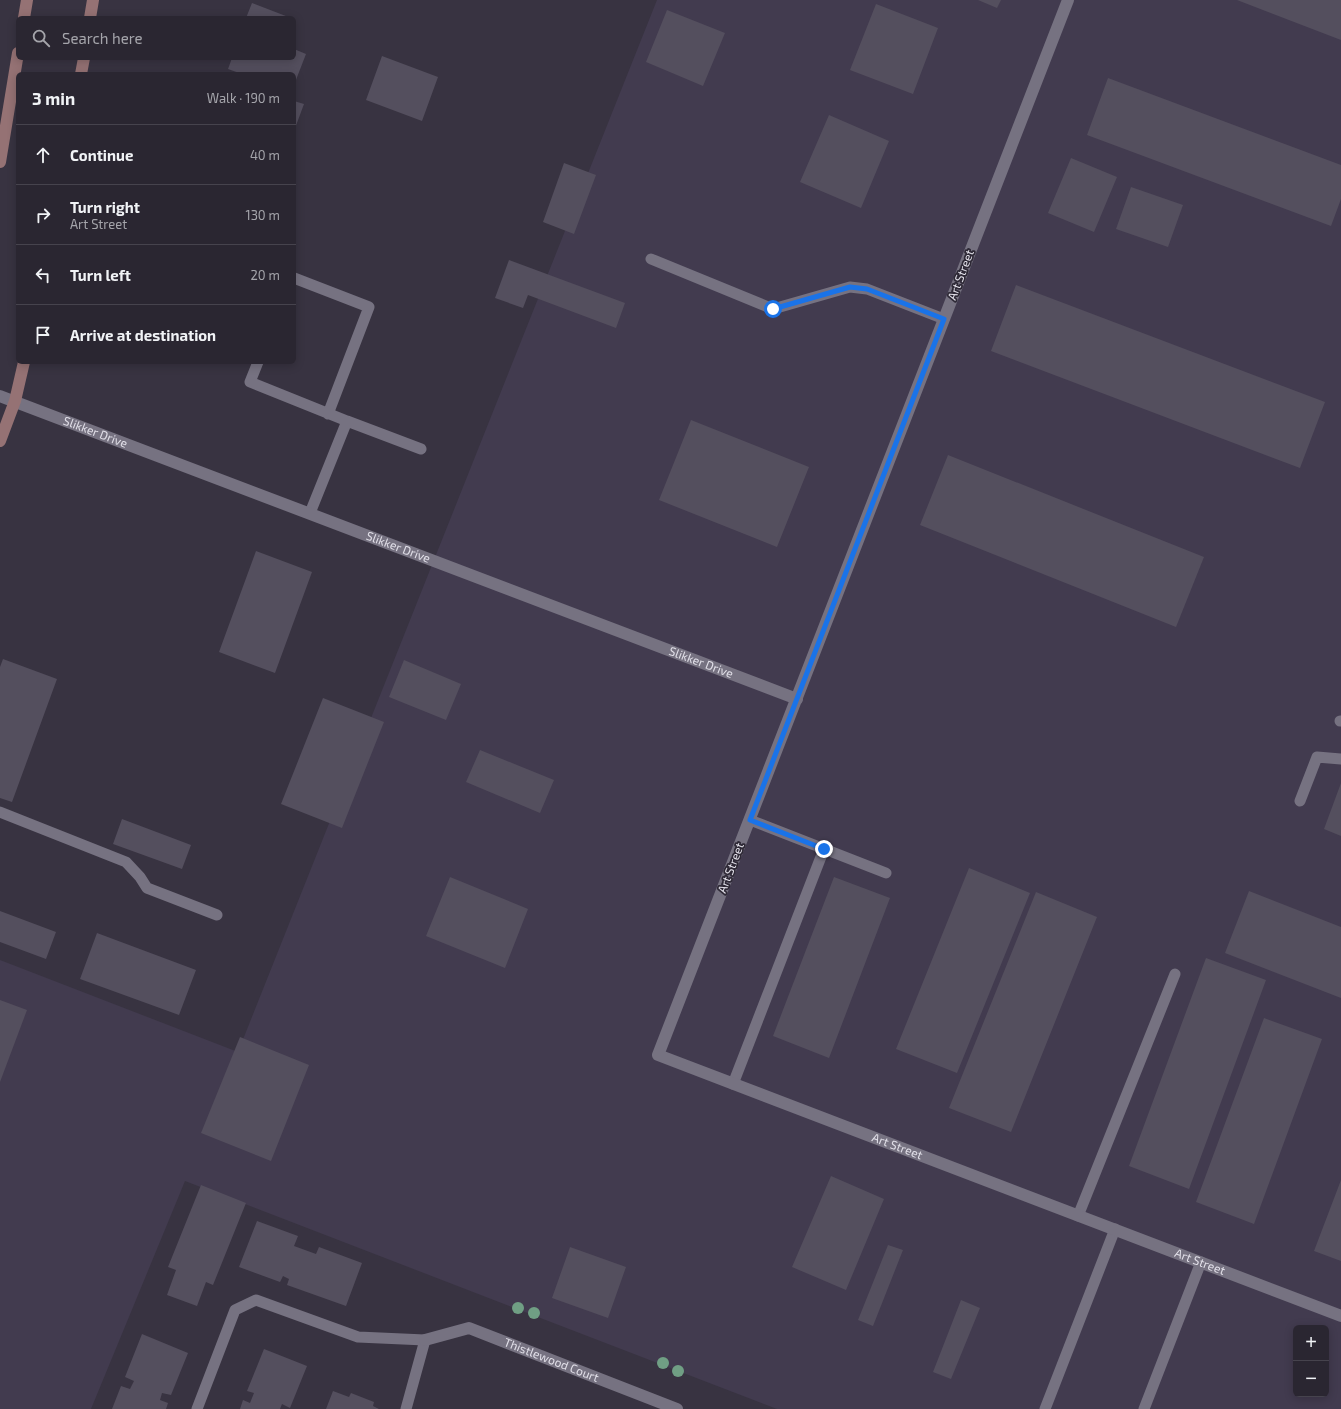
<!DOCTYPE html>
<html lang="en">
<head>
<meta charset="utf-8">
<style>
  body { margin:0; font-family:"Exo 2",sans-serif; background:#36323d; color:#f1f3f6 }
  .controls { position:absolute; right:12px; bottom:12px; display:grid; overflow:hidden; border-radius:6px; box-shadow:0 2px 10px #0003 }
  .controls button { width:36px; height:36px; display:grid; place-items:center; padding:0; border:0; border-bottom:1px solid #46434d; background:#2a2631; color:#f1f3f6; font:20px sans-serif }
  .stop { position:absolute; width:12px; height:12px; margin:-9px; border:3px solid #1a73e8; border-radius:50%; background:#fff }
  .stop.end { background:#1a73e8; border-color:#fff; box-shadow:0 1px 4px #0008 }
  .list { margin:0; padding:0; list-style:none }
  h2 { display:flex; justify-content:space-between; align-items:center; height:52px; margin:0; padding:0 16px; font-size:17px }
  h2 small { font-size:13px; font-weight:400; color:#a5a5ab }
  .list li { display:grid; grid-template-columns:26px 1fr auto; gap:12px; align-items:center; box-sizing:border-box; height:60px; padding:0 16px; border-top:1px solid #46434d }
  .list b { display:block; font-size:15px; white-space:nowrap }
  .list p { margin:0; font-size:13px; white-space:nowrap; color:#a5a5ab }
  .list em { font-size:13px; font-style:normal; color:#a5a5ab }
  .icon { flex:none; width:22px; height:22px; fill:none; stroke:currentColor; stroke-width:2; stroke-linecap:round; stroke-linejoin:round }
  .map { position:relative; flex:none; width:1341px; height:1409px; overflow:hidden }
  .search { position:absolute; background:#2a2631; box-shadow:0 2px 10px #0003; left:16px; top:16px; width:280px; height:44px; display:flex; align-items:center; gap:10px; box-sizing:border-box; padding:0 14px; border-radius:6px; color:#a5a5ab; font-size:15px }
  .panel { position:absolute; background:#2a2631; box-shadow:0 2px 10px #0003; left:16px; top:72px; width:280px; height:292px; border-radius:6px }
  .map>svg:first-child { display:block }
  .built { fill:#423b4f; fill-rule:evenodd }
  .building { fill:#544f5e }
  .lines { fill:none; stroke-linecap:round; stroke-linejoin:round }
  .service { stroke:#767281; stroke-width:11 }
  .minor { stroke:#767281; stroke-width:12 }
  .secondary { stroke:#957274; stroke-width:12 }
  .tree { fill:#709f84 }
  .route { stroke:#1a73e8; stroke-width:5 }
  .labels { text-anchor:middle; stroke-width:3.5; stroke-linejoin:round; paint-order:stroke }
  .street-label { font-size:12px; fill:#e2e0e9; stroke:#2e2936 }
</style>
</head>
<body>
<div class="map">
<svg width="1341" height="1409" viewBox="0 0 1341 1409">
  <rect width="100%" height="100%" fill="#383341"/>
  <path class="built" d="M657 0H1341V1409H777L185 1181 91 1409H0V960L238 1052ZM1296 1328H1326V1394H1296Z"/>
  <path class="building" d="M978 0H1001L997 8Z
    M1237 0H1341V40Z
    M252 3 291 18H246Z
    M876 4 938 28 913 94 850 70Z
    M667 10 725 33 703 86 646 62Z
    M294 49 306 54 294 85V74H242L228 69 232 58H294Z
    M382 56 438 77 422 121 366 100Z
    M1108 78 1341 165V199L1331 226 1087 135Z
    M294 101 304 104 294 131Z
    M829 115 889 141 861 208 800 182Z
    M1071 158 1117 177 1094 232 1048 213Z
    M564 163 596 175 574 234 543 222Z
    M1131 187 1183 205 1168 247 1116 229Z
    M509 260 625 303 616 328 528 295 523 308 495 298Z
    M1016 285 1325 402 1300 468 991 351Z
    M691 420 809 467 777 547 659 500Z
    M948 455 1204 557 1176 627 920 525Z
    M256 551 312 572 275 673 219 652Z
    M3 659 57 679 12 802 0 798V667Z
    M404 660 461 684 446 720 389 697Z
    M323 698 384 722 342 828 281 804Z
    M480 750 554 780 540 813 466 782Z
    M1341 783V836L1324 829Z
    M122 819 191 845 182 869 113 844Z
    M969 868 1030 893 957 1073 896 1049Z
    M450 877 528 909 505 968 426 936Z
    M834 877 890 898 829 1058 773 1036Z
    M1249 891 1341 927V998L1225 953Z
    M1036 892 1097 917 1011 1132 949 1108Z
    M0 911 56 932 46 959 0 942Z
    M97 933 196 970 179 1015 80 979Z
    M1206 958 1266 980 1189 1189 1129 1166Z
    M0 1000 27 1010 0 1082Z
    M1264 1018 1322 1039 1254 1224 1196 1202Z
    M240 1037 309 1065 271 1161 201 1133Z
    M831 1176 884 1199 846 1290 792 1267Z
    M1341 1180V1261L1314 1251Z
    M201 1185 246 1203 213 1285 206 1282 197 1306 167 1295 176 1270 168 1267Z
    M257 1221 298 1236 294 1246 316 1254 319 1247 362 1263 346 1306 287 1285 289 1279 283 1276 280 1282 239 1267Z
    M888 1245 903 1250 873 1326 858 1320Z
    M570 1247 626 1267 608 1318 552 1298Z
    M961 1300 980 1308 951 1379 933 1372Z
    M142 1334 188 1353 171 1395 162 1393 160 1400 168 1403 166 1409H112L121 1386 130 1389 134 1381 125 1377Z
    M264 1349 307 1366 290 1408 282 1404 280 1409H240L243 1400 250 1403 254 1393 247 1391Z
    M333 1391 349 1397 351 1393 374 1402 373 1406 379 1409H326Z"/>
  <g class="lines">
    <path class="service" d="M651 259 773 309 850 287 867 289 944 319
      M294 278 369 307 328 414
      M258 362 250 382 347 421 310 513
      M347 421 421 449
      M1340 721H1341
      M1300 801 1317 757 1341 759
      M0 812 126 862 140 877 147 888 217 915
      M750 820 886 873
      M733 1084 824 849
      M1078 1216 1175 974
      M197 1409 235 1310 256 1300 358 1337 425 1340 406 1409
      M1045 1409 1115 1229
      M1144 1409 1201 1262"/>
    <g class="minor">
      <path id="s1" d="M1068 0 658 1055 1341 1316"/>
      <path id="s2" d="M0 396 797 699"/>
      <path id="s3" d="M425 1340 469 1328 677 1409"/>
    </g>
    <path class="secondary" d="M24 18 27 0
      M90 18 93 0
      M81 74 84 58
      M0 162 18 53
      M0 441 15 401 24 362"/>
  </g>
  <g class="tree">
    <circle cx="518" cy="1308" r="6"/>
    <circle cx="534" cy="1313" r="6"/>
    <circle cx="663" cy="1363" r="6"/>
    <circle cx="678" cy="1371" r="6"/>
  </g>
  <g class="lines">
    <path class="route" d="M773 309 850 287 867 289 944 319 750 820 824 849"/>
  </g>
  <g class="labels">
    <g class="street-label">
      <text transform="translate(961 275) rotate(-69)" y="4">Art Street</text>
      <text dy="4" stroke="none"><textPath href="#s2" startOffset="102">Slikker Drive</textPath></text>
      <text dy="4" stroke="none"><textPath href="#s2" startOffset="426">Slikker Drive</textPath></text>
      <text dy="4" stroke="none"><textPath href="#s2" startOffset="750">Slikker Drive</textPath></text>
      <text transform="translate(731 868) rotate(-69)" y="4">Art Street</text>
      <text dy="4" stroke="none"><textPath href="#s1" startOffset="1388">Art Street</textPath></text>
      <text dy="4" stroke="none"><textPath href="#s1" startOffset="1712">Art Street</textPath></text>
      <text dy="4" stroke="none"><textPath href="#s3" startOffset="134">Thistlewood Court</textPath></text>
    </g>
  </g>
</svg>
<div class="controls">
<button>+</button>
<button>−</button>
</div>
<div class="stop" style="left:773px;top:309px"></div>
<div class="stop end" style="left:824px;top:849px"></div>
<div class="search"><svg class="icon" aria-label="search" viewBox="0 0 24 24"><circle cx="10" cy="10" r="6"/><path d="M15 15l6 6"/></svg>Search here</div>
<section class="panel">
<h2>3 min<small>Walk · 190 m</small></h2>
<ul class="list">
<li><svg class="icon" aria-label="ahead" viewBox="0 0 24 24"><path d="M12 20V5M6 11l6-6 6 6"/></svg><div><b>Continue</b></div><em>40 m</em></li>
<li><svg class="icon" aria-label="right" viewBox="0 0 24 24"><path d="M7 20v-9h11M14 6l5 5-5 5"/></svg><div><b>Turn right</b><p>Art Street</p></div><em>130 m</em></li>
<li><svg class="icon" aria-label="left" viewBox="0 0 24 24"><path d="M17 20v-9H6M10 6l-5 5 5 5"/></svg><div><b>Turn left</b></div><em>20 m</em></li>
<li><svg class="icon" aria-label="arrive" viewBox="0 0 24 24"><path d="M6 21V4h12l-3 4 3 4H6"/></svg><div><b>Arrive at destination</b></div></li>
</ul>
</section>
</div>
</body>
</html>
